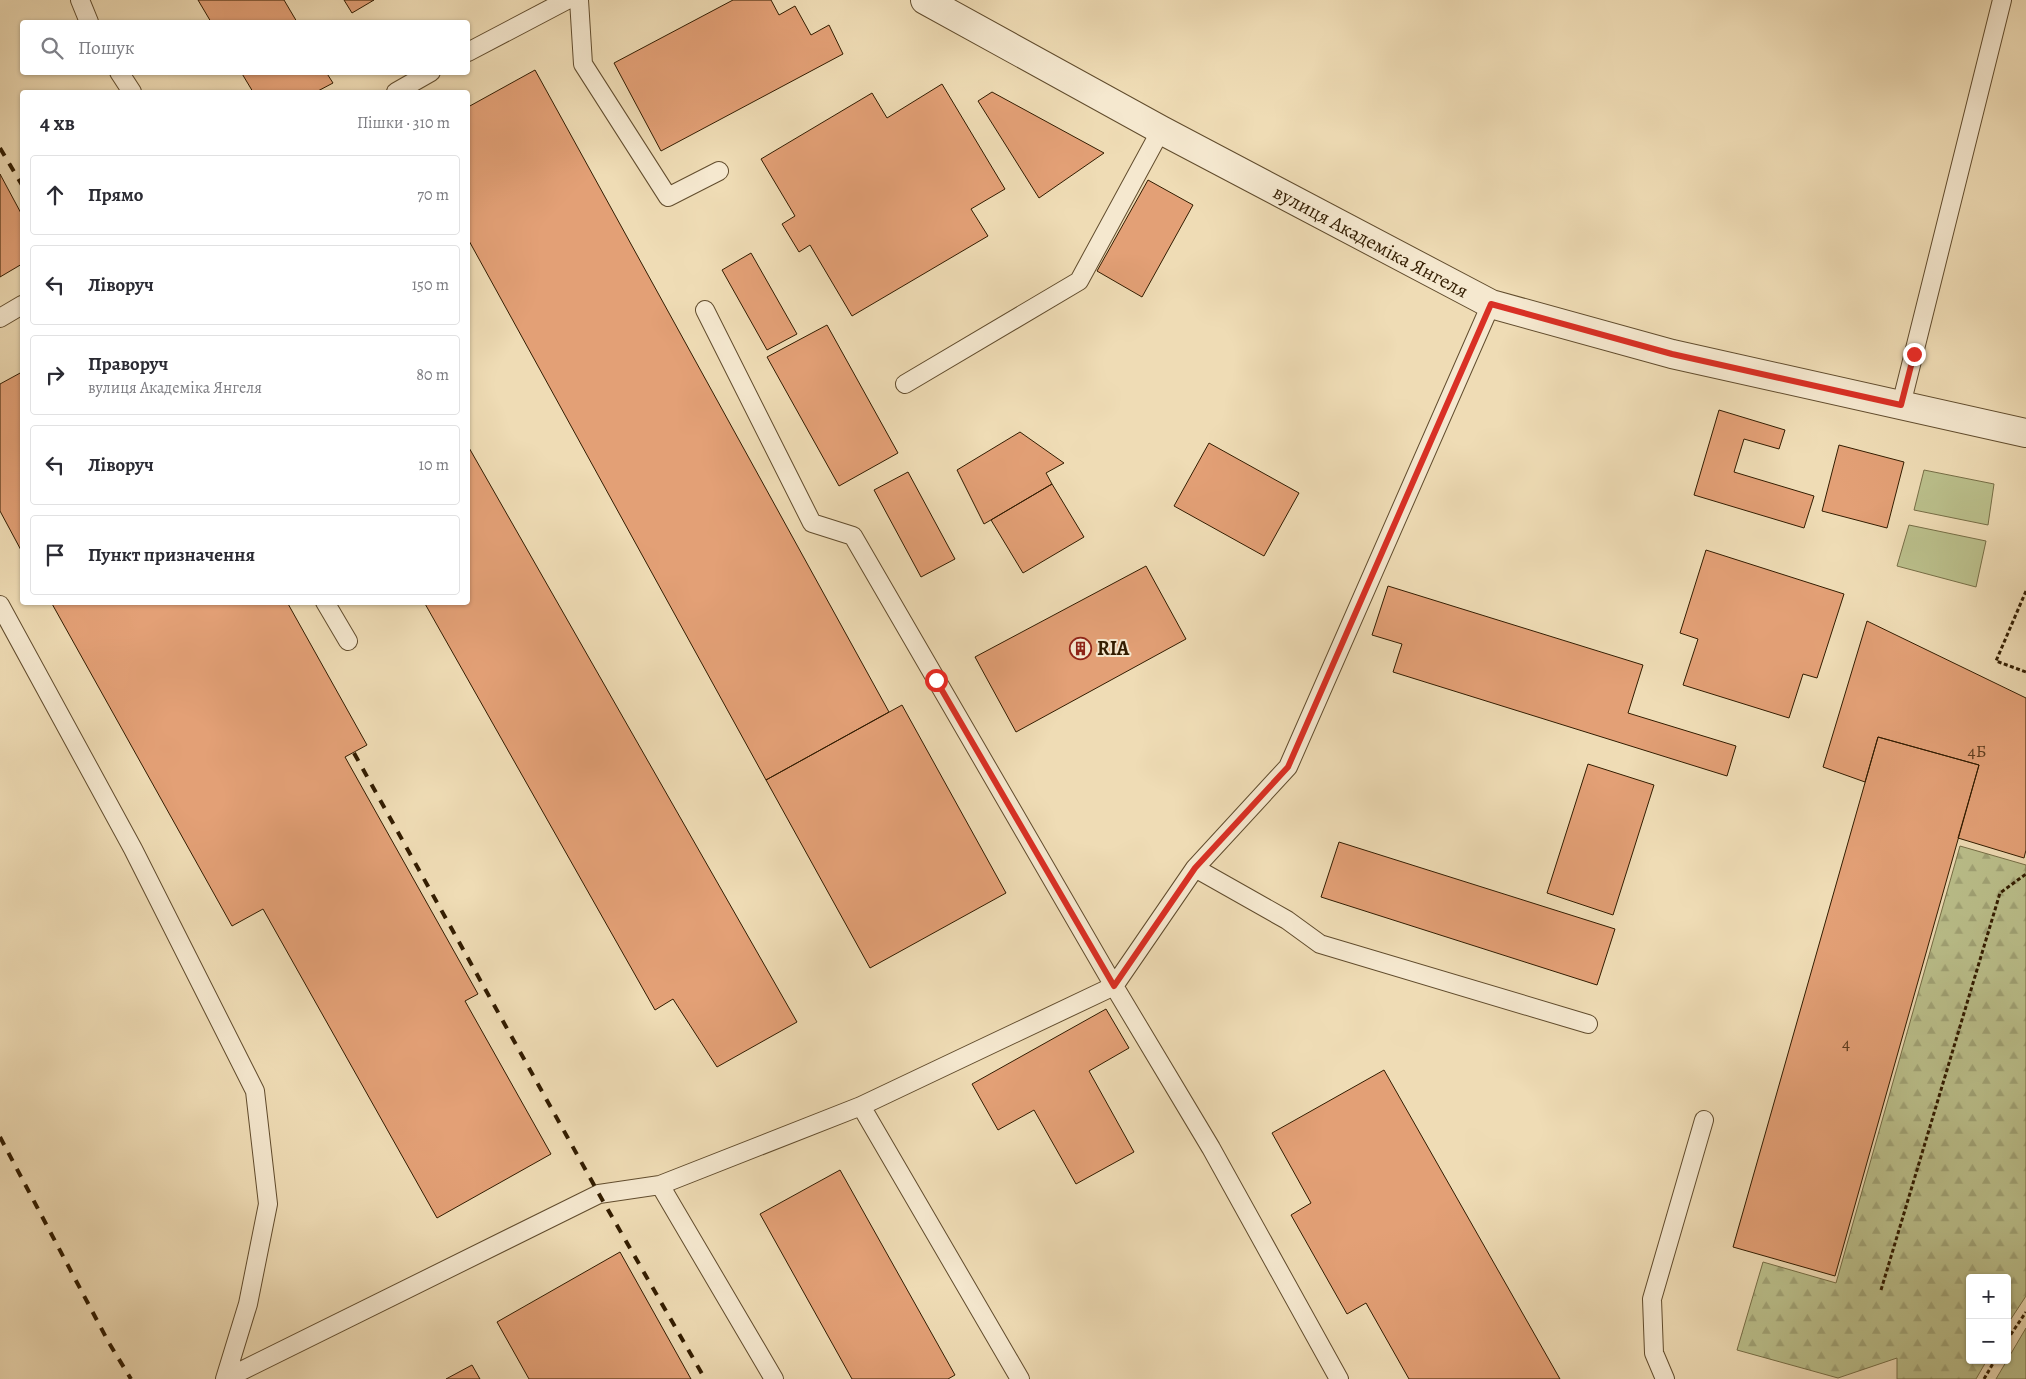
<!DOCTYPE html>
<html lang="uk">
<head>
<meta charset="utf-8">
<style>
  body { margin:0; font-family:Alegreya,serif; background:#f7f7f7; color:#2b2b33 }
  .controls { position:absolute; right:15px; bottom:15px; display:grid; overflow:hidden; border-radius:5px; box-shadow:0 1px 4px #0004 }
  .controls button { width:45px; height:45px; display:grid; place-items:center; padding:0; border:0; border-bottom:1px solid #e1e1e2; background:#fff; color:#2b2b33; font:25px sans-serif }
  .stop { position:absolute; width:15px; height:15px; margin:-11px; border:4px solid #d93025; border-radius:50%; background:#fff }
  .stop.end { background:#d93025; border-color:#fff; box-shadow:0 1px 5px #0008 }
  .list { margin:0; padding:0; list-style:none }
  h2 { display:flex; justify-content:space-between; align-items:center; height:65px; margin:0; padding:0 20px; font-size:21px }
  h2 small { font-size:16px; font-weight:400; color:#7c7c81 }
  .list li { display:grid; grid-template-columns:32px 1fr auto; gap:15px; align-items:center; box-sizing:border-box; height:80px; margin:0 10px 10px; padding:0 10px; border:1px solid #e1e1e2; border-radius:5px }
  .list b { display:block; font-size:19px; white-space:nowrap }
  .list p { margin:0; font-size:16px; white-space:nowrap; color:#7c7c81 }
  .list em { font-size:16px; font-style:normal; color:#7c7c81 }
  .icon { flex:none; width:28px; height:28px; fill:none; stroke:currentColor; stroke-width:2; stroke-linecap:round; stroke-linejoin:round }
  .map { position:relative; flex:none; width:2026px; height:1379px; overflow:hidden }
  .search { position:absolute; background:#fff; box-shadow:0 1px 4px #0004; left:20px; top:20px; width:450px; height:55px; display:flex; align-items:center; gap:12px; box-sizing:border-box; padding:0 18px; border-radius:5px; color:#7c7c81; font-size:19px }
  .panel { position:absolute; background:#fff; box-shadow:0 1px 4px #0004; left:20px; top:90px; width:450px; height:515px; border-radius:5px }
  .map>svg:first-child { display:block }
  .grass { fill:#bbc08c; stroke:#766e46 }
  .forest { fill:url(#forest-firs); stroke:#766e46 }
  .building { fill:#e3a076; stroke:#321c00 }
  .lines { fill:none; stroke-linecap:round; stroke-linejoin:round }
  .service-casing { stroke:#614c2d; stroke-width:20 }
  .minor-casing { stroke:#614c2d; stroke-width:30 }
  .path { stroke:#321c00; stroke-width:3; stroke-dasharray:4 2.5; stroke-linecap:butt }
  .service { stroke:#f5e8cf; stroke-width:18 }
  .minor { stroke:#f5e8cf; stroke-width:28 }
  .rail { stroke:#321c00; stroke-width:4; stroke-dasharray:9 9; stroke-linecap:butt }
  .route { stroke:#d93025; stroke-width:6 }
  .labels { text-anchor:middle; stroke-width:4; stroke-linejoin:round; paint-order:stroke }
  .number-label { font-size:18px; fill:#5e3d1e }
  .street-label { font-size:20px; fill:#321c00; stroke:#f5e8cf }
  .poi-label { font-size:20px; font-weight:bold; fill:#321c00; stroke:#f5e8cf; text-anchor:start }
</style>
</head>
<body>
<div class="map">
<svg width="2026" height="1379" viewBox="0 0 2026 1379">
  <defs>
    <pattern id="forest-firs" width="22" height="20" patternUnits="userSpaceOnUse" patternTransform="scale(1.25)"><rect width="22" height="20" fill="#bbc08c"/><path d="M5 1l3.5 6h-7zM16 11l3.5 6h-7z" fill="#a1a477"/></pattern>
  </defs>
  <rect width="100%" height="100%" fill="#efdcb5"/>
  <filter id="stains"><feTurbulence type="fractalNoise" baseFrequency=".004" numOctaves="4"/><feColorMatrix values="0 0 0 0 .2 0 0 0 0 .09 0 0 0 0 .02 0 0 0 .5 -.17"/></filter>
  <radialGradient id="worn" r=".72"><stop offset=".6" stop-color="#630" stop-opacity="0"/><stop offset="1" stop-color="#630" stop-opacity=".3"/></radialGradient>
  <path class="grass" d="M1924 470 1994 484 1988 525 1914 510Z
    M1909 525 1986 541 1976 587 1897 566Z
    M2026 1328V1379H1996Z"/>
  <path class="forest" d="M1960 846 2026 865V1296L2007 1325V1278H1970V1360H1987L1976 1379H1897V1358L1838 1378 1737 1350 1763 1262 1836 1283Z"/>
  <path class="building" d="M198 0H284L297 22H211Z
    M344 0H374L352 13Z
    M733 0H771L779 15 795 6 811 35 829 25 843 54 661 151 614 63Z
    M535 70 889 712 766 780 468 239V107Z
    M241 72H326L333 83 316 92H253Z
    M942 84 1005 189 971 209 988 236 852 316 810 245 799 252 782 224 795 216 761 159 872 93 887 118Z
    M992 92 1104 153 1039 198 978 101Z
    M0 174 22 215V264L0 277Z
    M1148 180 1193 205 1142 297 1097 271Z
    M751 253 797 334 767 350 722 270Z
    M827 325 898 453 839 486 767 357Z
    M22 372V552L0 511V384Z
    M1719 410 1785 430 1779 449 1744 439 1734 472 1814 496 1804 528 1694 495Z
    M1020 432 1064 463 1046 473 1052 484 984 524 957 470Z
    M1209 443 1299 493 1264 556 1174 506Z
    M1839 445 1904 462 1887 528 1822 511Z
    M468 446 797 1022 717 1067 673 999 655 1010 424 602H468Z
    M908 472 955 559 921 577 874 490Z
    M1052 484 1084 537 1023 573 991 520Z
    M1706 550 1844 594 1817 678 1803 674 1789 718 1683 685 1698 639 1680 633Z
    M1146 566 1186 639 1016 732 975 657Z
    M1388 586 1643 665 1628 713 1736 746 1727 776 1393 672 1402 644 1372 635Z
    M51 602H287L367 745 345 757 478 994 465 1001 551 1154 437 1218 263 909 232 926Z
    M1867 621 2026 698V850L2024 858 1958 838 1979 765 1878 737 1865 782 1823 767Z
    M902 705 1006 893 870 968 766 780Z
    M1878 737 1979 765 1835 1276 1733 1247Z
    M1588 764 1654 785 1613 915 1547 893Z
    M1339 842 1615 929 1597 985 1321 897Z
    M1106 1009 1129 1048 1089 1071 1134 1152 1076 1184 1034 1110 998 1130 972 1084Z
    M1384 1070 1560 1379H1409L1366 1303 1347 1314 1291 1215 1311 1203 1272 1133Z
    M840 1170 955 1375 948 1379H852L760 1214Z
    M620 1252 691 1379H529L497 1322Z
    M472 1365 480 1379H446Z"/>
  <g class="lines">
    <defs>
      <path id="service" d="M80 0 89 22
        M579 0 583 64 668 197 719 171
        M468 52 567 0
        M119 72 132 92
        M396 92 431 72
        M705 310 812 523 853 536 1114 986 1211 1148 1339 1379
        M0 318 22 305
        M905 384 1079 281 1161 130
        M1901 405 2002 0
        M325 602 348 641
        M0 605 133 849 255 1091 268 1204 248 1304 225 1379
        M1195 868 1287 920 1320 944 1588 1024
        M861 1106 1020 1379
        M660 1185 774 1379
        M225 1379 599 1194 660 1185 861 1106 1114 986 1195 868 1288 767 1491 304
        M1665 1379 1654 1353 1652 1299 1704 1120"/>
      <path id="minor" d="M925 0 1161 130 1491 304 1672 354 2026 433"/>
    </defs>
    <use href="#service" class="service-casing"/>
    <use href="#minor" class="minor-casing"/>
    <path class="path" d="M2026 591 1996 661 2026 672
      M1881 1290 2000 893 2026 874
      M2007 1340 2026 1312
      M1984 1379 1995 1360"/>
    <use href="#service" class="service"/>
    <use href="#minor" class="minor"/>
    <path class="rail" d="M0 148 22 185
      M354 753 599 1194 705 1379
      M0 1137 109 1343 131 1379"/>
  </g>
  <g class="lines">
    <path class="route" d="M936 680 1114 986 1195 868 1288 767 1491 304 1672 354 1901 405 1914 354"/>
  </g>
  <defs>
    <symbol id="building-ring" viewBox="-11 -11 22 22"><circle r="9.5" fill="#f5e8cf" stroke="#8f2418" stroke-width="1.5"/><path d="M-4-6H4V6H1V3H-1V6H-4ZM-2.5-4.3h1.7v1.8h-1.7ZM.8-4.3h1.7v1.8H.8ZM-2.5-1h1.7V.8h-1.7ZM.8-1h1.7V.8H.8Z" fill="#8f2418"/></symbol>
  </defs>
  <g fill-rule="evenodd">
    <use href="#building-ring" x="1068" y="636" width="25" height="25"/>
  </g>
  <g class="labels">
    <g class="number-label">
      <text x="1977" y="757">4Б</text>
      <text x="1846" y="1049">4</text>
    </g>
    <g class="street-label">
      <text transform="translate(1371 241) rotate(28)" y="7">вулиця Академіка Янгеля</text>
    </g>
    <g class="poi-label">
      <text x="1097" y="655">RIA</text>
    </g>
  </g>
  <rect width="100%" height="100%" filter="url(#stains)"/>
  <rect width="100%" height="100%" fill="url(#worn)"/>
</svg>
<div class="controls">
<button>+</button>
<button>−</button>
</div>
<div class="stop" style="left:936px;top:680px"></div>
<div class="stop end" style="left:1914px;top:354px"></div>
<div class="search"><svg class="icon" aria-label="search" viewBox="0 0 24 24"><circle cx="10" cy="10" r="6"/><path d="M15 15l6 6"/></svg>Пошук</div>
<section class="panel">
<h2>4 хв<small>Пішки · 310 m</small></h2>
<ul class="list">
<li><svg class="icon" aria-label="ahead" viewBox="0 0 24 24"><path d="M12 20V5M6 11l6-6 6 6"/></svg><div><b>Прямо</b></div><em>70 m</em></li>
<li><svg class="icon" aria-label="left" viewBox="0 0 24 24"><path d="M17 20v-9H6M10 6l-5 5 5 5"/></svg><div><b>Ліворуч</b></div><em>150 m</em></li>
<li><svg class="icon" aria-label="right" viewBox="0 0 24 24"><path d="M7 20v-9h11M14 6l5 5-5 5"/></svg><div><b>Праворуч</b><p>вулиця Академіка Янгеля</p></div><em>80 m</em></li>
<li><svg class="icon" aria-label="left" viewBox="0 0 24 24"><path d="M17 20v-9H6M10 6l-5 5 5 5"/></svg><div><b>Ліворуч</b></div><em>10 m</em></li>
<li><svg class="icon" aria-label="arrive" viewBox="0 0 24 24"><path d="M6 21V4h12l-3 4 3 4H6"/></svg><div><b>Пункт призначення</b></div></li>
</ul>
</section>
</div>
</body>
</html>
